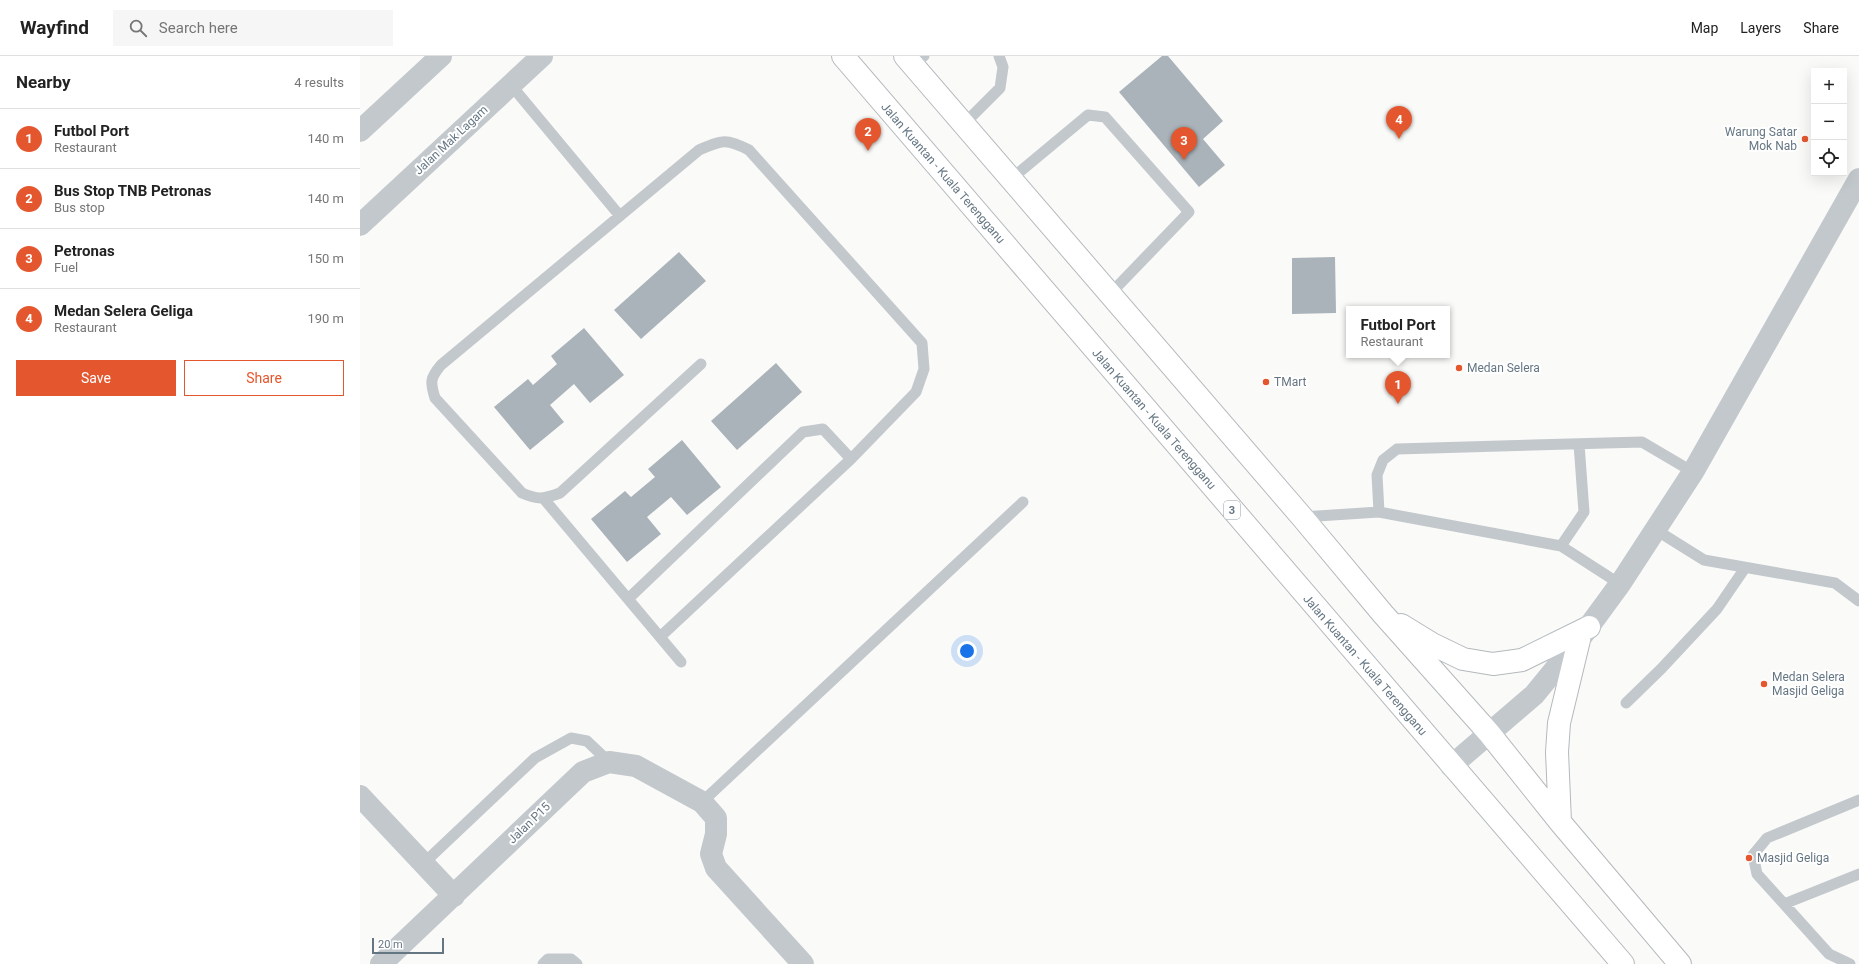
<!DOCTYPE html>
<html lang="en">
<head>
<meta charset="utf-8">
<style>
  body { margin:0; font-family:Roboto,sans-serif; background:#f6f6f6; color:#222 }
  .controls { position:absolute; right:12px; top:12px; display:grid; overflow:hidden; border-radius:0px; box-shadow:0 4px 16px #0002 }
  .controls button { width:36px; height:36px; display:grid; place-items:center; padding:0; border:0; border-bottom:1px solid #e0e0e0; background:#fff; color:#222; font:20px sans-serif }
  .scale { position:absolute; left:12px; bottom:10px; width:72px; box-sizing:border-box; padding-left:4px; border:2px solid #657683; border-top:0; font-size:11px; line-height:14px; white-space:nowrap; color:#657683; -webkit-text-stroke:3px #fff; paint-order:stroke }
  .you { position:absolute; left:607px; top:595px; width:14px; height:14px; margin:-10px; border:3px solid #fff; border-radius:50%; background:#1a73e8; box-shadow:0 0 0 6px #1a73e833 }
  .badge { display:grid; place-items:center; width:26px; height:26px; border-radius:50%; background:#e4572e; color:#fff; font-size:13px; font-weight:700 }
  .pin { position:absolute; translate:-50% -33px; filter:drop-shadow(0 1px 2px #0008) }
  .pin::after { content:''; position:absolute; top:21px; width:14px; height:12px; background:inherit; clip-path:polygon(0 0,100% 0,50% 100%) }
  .popup { position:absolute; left:986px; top:250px; width:104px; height:52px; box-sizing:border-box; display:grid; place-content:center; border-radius:0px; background:#fff; filter:drop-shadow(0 1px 3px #0005); font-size:13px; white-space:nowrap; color:#767676 }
  .popup b { font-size:15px; color:#222 }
  .popup::after { content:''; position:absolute; left:50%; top:100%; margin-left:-8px; border:8px solid transparent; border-top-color:#fff }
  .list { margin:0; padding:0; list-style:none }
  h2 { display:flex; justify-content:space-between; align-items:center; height:52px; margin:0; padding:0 16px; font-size:17px }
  h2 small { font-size:13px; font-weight:400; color:#767676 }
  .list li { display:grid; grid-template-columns:26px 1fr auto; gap:12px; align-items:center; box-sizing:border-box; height:60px; padding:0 16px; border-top:1px solid #e0e0e0 }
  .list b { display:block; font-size:15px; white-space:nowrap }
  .list p { margin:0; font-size:13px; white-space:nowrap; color:#767676 }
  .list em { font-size:13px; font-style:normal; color:#767676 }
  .actions { display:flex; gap:8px; padding:12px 16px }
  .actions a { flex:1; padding:9px 0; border:1px solid #e4572e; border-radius:0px; text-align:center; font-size:14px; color:#e4572e }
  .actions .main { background:#e4572e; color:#fff }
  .icon { flex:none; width:22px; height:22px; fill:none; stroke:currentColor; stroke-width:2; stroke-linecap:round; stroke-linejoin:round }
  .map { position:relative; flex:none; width:1499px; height:908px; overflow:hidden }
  header { display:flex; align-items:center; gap:24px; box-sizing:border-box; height:56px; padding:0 20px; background:#fff; border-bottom:1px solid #e0e0e0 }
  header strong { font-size:19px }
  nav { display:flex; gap:22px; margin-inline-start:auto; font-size:14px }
  .search { width:280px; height:36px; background:#f6f6f6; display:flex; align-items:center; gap:10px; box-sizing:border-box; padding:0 14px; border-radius:0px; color:#767676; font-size:15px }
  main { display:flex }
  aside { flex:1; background:#fff }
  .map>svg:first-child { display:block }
  .building { fill:#aab3b9 }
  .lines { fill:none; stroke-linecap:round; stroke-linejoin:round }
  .trunk-casing { stroke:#b4b9bd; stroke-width:24 }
  .service { stroke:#c3c8cc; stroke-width:11 }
  .minor { stroke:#c3c8cc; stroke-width:22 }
  .tertiary { stroke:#c3c8cc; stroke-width:22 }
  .trunk { stroke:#fff; stroke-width:22 }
  .poi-dot { fill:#e4572e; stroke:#fff; stroke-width:1.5 }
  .labels { text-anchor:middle; stroke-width:4; stroke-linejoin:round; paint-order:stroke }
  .shield { fill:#fff; stroke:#939fa8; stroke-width:1 }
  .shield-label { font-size:11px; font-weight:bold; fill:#657683 }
  .poi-label { font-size:12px; fill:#657683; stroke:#fff; text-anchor:start }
  .street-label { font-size:12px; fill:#657683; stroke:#fff }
</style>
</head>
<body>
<header>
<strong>Wayfind</strong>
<div class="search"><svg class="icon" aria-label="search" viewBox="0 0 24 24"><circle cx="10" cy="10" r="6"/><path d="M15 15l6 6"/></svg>Search here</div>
<nav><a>Map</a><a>Layers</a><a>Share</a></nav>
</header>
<main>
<aside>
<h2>Nearby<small>4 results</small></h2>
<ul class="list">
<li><span class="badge">1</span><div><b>Futbol Port</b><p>Restaurant</p></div><em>140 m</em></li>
<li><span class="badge">2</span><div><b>Bus Stop TNB Petronas</b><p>Bus stop</p></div><em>140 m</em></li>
<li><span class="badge">3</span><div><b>Petronas</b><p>Fuel</p></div><em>150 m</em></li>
<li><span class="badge">4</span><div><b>Medan Selera Geliga</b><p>Restaurant</p></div><em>190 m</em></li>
</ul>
<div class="actions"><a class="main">Save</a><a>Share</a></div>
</aside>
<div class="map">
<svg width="1499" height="908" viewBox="0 0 1499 908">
  <rect width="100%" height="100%" fill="#fafaf8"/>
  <path class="building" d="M802 0H808L863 65 843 83 865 109 839 131 759 36Z
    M319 196 346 225 281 283 254 254Z
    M975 201 976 257 932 258V202Z
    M224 272 264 319 230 347 214 328 190 349 204 366 170 394 134 351 168 323 173 329 197 308 191 300Z
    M416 307 442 336 377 394 351 365Z
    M322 384 361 431 327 459 311 441 287 461 301 478 267 506 231 463 265 435 271 441 295 421 288 413Z"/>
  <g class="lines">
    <defs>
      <path id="trunk" d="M483 0 1263 908
        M545 0 942 461 1023 558 1129 677 1200 766 1320 908
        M1041 569 1072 588 1103 603 1133 608 1162 604 1229 571
        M1200 766 1197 696 1199 667 1219 584"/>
    </defs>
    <use href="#trunk" class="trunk-casing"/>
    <path class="service" d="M552 8 564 0
      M151 29 260 160
      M604 68 640 32 643 11 639 0
      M651 123 728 59 745 61 829 156 750 238
      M184 443 321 606
      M1019 456 1017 419 1023 404 1037 393 1282 386 1333 416
      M942 461 1019 456 1201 490 1260 528
      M1296 474 1344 504 1475 527 1499 545
      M1201 490 1224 456 1219 388
      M268 543 443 376 463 373 491 403
      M300 581 491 403 556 336 564 313 562 287 389 94C366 82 362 84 339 94L81 309C70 322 70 326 75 342L162 437C178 444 184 443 200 437L341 308
      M1266 647 1301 613 1357 553 1385 512
      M342 746 663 446
      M64 807 175 702 211 682 227 685 249 706
      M1424 848 1499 818
      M183 908 188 903H211L217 908
      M1490 908 1469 898 1397 818 1393 799 1407 782 1499 744"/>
    <path class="minor" d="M0 75 81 0
      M1091 710 1174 639 1219 584 1260 528 1333 416 1499 123
      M0 740 94 840
      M21 908 223 716 249 706 276 710 342 746 356 762V778L351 798 356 812 443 908"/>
    <path class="tertiary" d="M0 169 182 0"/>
    <use href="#trunk" class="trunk"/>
  </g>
  <g class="poi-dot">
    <circle cx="1445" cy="83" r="4"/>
    <circle cx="1099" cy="312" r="4"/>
    <circle cx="906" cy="326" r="4"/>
    <circle cx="1404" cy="628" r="4"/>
    <circle cx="1389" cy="802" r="4"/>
  </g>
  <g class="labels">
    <rect class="shield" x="864" y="445" width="16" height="18" rx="3"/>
    <g class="shield-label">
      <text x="872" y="458">3</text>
    </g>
    <g class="poi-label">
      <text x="1437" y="80" text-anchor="end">Warung Satar<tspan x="1437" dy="14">Mok Nab</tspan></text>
      <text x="1107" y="316">Medan Selera</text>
      <text x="914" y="330">TMart</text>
      <text x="1412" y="625">Medan Selera<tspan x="1412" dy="14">Masjid Geliga</tspan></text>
      <text x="1397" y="806">Masjid Geliga</text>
    </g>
    <g class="street-label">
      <text transform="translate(91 84) rotate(-43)" y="4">Jalan Mak Lagam</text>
      <text transform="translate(583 117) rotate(49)" y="4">Jalan Kuantan - Kuala Terengganu</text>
      <text transform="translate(794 363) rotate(49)" y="4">Jalan Kuantan - Kuala Terengganu</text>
      <text transform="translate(1005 609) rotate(49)" y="4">Jalan Kuantan - Kuala Terengganu</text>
      <text transform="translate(169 767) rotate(-44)" y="4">Jalan P15</text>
    </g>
  </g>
</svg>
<div class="controls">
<button>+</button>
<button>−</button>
<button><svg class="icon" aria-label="locate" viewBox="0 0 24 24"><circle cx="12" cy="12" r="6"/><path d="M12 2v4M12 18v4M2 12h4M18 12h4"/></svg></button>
</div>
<div class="scale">20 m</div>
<div class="you"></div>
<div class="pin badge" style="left:1038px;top:348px">1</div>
<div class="popup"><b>Futbol Port</b>Restaurant</div>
<div class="pin badge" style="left:508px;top:95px">2</div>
<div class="pin badge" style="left:824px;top:104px">3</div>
<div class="pin badge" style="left:1039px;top:83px">4</div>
</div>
</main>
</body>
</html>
